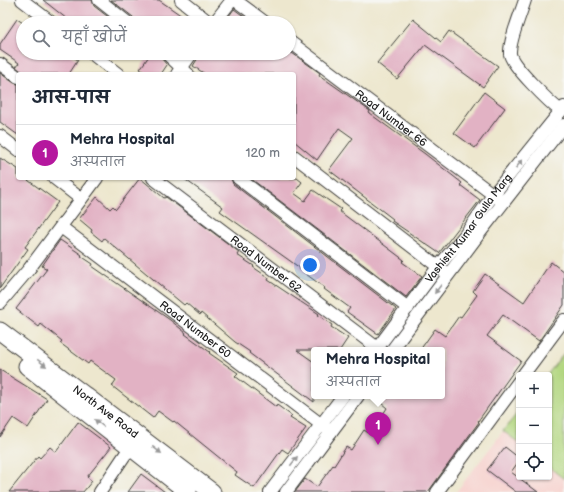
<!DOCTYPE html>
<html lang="hi">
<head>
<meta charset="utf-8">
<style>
  body { margin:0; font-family:"Balsamiq Sans","Playpen Sans Deva",sans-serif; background:#f6f6f7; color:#1f2937 }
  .controls { position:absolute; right:12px; bottom:12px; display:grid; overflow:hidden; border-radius:4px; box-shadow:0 1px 3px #0004 }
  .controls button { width:36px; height:36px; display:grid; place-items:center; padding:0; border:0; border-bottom:1px solid #e0e1e3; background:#fff; color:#1f2937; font:20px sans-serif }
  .you { position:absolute; left:310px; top:265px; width:14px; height:14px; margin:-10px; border:3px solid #fff; border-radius:50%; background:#1a73e8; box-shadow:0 0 0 6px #1a73e833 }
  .badge { display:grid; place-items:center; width:26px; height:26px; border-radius:50%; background:#b5179e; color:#fff; font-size:13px; font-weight:700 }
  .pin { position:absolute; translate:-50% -33px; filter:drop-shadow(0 1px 2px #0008) }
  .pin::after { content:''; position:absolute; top:21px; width:14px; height:12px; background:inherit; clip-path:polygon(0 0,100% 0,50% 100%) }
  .popup { position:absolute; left:311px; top:347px; width:134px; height:52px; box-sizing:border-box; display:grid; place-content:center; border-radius:4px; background:#fff; filter:drop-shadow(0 1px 3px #0005); font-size:13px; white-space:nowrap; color:#747a83 }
  .popup b { font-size:15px; color:#1f2937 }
  .popup::after { content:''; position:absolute; left:50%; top:100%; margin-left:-8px; border:8px solid transparent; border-top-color:#fff }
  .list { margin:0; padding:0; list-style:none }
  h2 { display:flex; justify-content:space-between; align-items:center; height:52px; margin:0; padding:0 16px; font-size:17px }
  h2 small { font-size:13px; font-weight:400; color:#747a83 }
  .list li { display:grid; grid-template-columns:26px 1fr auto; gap:12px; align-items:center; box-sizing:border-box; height:56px; padding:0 16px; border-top:1px solid #e0e1e3 }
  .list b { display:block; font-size:15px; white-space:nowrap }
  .list p { margin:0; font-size:13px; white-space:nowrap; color:#747a83 }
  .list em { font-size:13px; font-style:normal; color:#747a83 }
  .icon { flex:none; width:22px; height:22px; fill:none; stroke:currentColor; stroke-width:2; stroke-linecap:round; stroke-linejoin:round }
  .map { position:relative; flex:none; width:564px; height:492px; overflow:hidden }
  .search { position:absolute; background:#fff; box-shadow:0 1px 3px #0004; left:16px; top:16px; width:280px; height:44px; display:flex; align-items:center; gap:10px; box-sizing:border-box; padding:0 14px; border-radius:22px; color:#747a83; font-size:15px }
  .panel { position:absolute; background:#fff; box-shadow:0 1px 3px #0004; left:16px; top:72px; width:280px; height:108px; border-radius:4px }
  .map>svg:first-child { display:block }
  .built { fill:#f7d0cc }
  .green { fill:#b3d781; stroke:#687a4e }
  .building { fill:#e2b2c4 }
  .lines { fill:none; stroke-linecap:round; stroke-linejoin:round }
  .street-casing { stroke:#3b3a37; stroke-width:14 }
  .secondary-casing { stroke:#3b3a37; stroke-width:19 }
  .street { stroke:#fff; stroke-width:12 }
  .secondary { stroke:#fff; stroke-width:17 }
  .oneway { fill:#999 }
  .labels { text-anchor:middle; stroke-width:3; stroke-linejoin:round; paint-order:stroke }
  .street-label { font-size:11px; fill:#1c1c1c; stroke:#f6f6f2 }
</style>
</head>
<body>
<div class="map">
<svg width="564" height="492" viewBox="0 0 564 492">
  <rect width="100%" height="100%" fill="#f6f6f2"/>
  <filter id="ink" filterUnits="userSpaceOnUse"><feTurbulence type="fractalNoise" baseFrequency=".025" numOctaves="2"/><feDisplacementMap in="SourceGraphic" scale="8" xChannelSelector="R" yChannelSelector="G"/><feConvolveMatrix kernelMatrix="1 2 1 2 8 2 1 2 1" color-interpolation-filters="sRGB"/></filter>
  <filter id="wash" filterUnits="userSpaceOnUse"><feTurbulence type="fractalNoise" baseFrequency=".012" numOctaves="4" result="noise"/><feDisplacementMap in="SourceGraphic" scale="16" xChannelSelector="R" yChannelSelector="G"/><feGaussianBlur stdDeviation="0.9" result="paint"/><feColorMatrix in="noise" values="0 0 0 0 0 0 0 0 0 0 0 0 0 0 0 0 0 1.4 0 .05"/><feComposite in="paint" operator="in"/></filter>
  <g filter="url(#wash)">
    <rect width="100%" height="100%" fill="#ede7ce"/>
    <path class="built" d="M564 353V492H456L519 411V477H549V375H547Z"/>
    <path class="green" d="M564 353V479L549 467V375H547Z
      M519 411V443L503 431Z"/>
    <g id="blocks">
      <path class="building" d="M43 0H92L94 6 116 23H72Z
        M111 0H159L192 23H135L133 17Z
        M234 9 253 23H224Z
        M17 19 23 23V53H67L78 60 69 74H25L16 67 19 63 0 50V44Z
        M413 19 441 42 449 31 498 66 483 87 425 45 397 79 377 63Z
        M151 53H159L161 58 167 65 161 74H147L140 69Z
        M201 53H292L320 73 319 75 370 111 369 113 425 154 462 183 460 185 480 200 439 253 392 221 393 219 329 170 353 138 339 128 317 160 294 141V74H205L193 66Z
        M0 73 14 83 18 84V135L0 122Z
        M484 92 505 108 475 148 454 133Z
        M0 158 18 169V178H25L58 202 25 247 28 249 0 288Z
        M140 178 164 198 166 197 239 252 237 255 254 266 253 267 269 278 268 280 319 314 318 315 332 325 331 327 348 338 340 350H297L314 362V402L249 353 250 352 235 342 201 313 200 315 186 303 184 305 104 238 102 241 91 232 92 230 79 219 97 197 110 209 113 206 116 209Z
        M183 178H231L233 184 396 309 378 334 347 312 350 308 324 289 325 288 299 269 300 268 220 211 223 207Z
        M250 178H297L302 182 294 193 305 201 313 190 341 209 339 211 404 260 402 262 422 276 406 297Z
        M60 240 82 255 81 256 93 264 92 266 170 320 186 333 185 334 210 352 209 353 238 373 235 376 276 407 277 405 292 416 290 418 306 428 288 453 282 449 254 488 235 475 237 472 174 421 173 422 158 411 153 418 112 386 116 380 90 361 88 364 60 343 62 341 41 324 39 327 16 309 47 269 42 266Z
        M551 262 564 272V305L539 341 503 315 487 336 521 361 478 421 479 422 428 492H295L305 479 317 487 333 465 334 466 346 447 351 450 364 430 370 434 387 408 381 403 386 396H442V350H420L435 329 445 336 459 316 461 317 477 295 473 291 485 274 524 302Z
        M0 370 47 399 28 428 13 418 0 437Z
        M78 422 111 447 87 477 92 481 83 492H9L38 456 40 458 50 447 56 452Z
        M505 447 519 458V461L511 472 538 492H516L487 470Z
        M141 474 165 492H128Z"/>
    </g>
  </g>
  <g filter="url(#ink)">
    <use href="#blocks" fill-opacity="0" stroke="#3b3a37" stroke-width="1"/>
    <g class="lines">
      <defs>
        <g id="street">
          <path d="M22 0 52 23"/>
          <path d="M99 0 128 23"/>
          <path d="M181 0 210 23"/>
          <path d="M235 0 266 23"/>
          <path d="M525 0C521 13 509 41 510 54 512 66 550 103 561 111"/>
          <path d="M214 23 232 0"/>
          <path id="s1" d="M289 41 499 199"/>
          <path d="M91 53 118 74"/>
          <path d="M166 53 188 74"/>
          <path d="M0 64 18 77"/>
          <path d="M177 74 192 53"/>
          <path d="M0 136 18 150"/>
          <path d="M294 156 445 272"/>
          <path d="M54 178 81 199"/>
          <path id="s2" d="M153 178 380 350"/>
          <path d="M238 178 408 308"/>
          <path id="s3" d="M61 227 331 432"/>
          <path d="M0 303 29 269 97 178"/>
          <path id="s4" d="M376 350 438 267 465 235 493 195 564 107"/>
          <path d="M392 350 482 230 564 125"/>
          <path d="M523 375 564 320"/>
          <path d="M100 492 135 440"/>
          <path d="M270 492 343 396"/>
          <path d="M286 492 358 396"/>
          <path d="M437 492 519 381"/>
        </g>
        <g id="secondary">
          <path id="s5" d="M0 331 212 492"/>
          <path d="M27 366 188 492"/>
        </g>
      </defs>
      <use href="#street" class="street-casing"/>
      <use href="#secondary" class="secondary-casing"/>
      <use href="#street" class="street"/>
      <use href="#secondary" class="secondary"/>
    </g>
    <defs><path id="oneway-solid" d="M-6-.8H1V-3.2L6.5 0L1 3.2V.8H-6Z"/></defs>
    <g class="oneway">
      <use href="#oneway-solid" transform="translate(519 164) rotate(-51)"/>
      <use href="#oneway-solid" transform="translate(438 289) rotate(127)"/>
      <use href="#oneway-solid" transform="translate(42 363) rotate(37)"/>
      <use href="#oneway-solid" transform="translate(99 423) rotate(-142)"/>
      <use href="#oneway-solid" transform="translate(157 450) rotate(37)"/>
      <use href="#oneway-solid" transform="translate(294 461) rotate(-53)"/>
    </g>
  </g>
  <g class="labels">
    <g class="street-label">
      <text dy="4" stroke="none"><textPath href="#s1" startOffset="128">Road Number 66</textPath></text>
      <text dy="4" stroke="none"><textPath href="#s4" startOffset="153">Vashisht Kumar Gulla Marg</textPath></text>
      <text dy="4" stroke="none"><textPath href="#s2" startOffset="142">Road Number 62</textPath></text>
      <text dy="4" stroke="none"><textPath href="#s3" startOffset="169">Road Number 60</textPath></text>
      <text dy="4" stroke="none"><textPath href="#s5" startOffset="133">North Ave Road</textPath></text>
    </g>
  </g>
</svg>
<div class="controls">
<button>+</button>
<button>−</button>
<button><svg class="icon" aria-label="locate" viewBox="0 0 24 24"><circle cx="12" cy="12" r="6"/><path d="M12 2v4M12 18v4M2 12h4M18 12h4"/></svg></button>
</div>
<div class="you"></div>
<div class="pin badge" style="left:378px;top:445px">1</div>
<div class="popup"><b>Mehra Hospital</b>अस्पताल</div>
<div class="search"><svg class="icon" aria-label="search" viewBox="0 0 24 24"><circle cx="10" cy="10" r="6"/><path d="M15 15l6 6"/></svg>यहाँ खोजें</div>
<section class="panel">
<h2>आस-पास<small></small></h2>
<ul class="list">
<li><span class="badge">1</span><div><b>Mehra Hospital</b><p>अस्पताल</p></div><em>120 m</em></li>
</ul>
</section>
</div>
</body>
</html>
